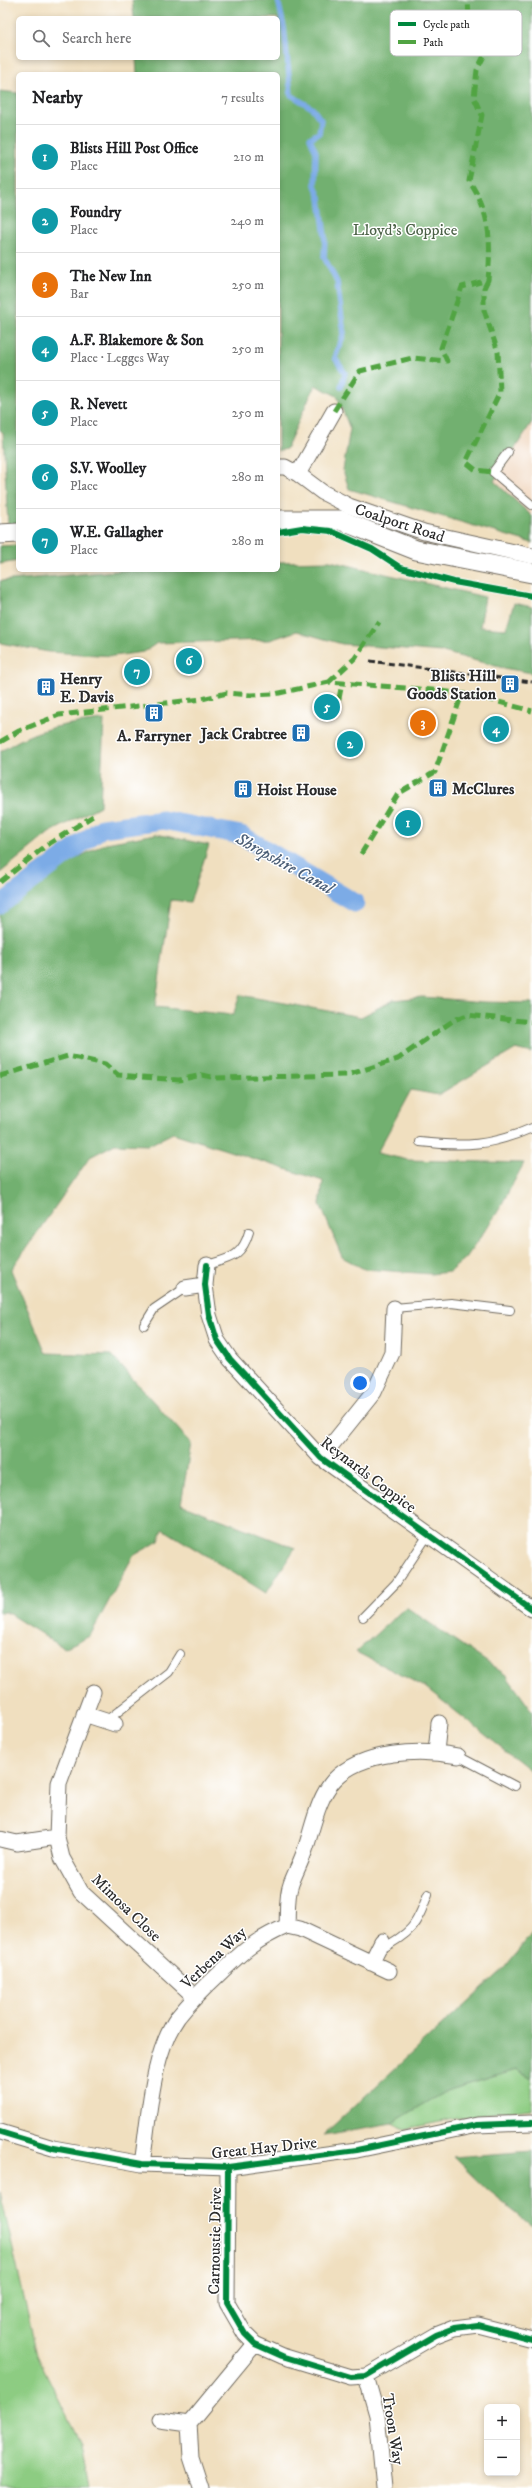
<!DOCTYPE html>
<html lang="en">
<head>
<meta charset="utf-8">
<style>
  body { margin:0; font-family:"IM FELL DW Pica",serif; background:#f2f2f2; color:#202124 }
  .controls { position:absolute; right:12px; bottom:12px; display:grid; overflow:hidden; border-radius:6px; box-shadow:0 2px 6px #0003 }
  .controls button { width:36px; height:36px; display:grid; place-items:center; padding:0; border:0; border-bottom:1px solid #e0e0e0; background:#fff; color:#202124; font:20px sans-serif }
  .you { position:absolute; left:360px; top:1383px; width:14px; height:14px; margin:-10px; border:3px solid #fff; border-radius:50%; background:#1a73e8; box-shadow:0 0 0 6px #1a73e833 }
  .badge { display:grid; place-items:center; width:26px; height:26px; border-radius:50%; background:#ea580c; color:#fff; font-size:13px; font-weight:700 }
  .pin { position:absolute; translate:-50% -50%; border:2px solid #fff; box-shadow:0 1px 4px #0006 }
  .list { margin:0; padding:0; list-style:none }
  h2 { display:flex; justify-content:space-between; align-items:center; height:52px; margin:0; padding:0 16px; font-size:17px }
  h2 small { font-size:13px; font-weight:400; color:#757577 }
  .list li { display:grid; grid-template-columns:26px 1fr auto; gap:12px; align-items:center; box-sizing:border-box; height:64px; padding:0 16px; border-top:1px solid #e0e0e0 }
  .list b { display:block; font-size:15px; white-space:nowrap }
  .list p { margin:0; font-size:13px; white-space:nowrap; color:#757577 }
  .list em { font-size:13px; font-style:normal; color:#757577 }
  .icon { flex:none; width:22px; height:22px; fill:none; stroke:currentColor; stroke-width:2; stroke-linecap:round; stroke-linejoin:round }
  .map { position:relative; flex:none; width:532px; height:2488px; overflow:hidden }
  .search { position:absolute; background:#fff; box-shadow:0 2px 6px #0003; left:16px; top:16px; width:264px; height:44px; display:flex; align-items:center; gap:10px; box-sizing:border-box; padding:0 14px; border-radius:6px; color:#757577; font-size:15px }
  .panel { position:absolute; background:#fff; box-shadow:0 2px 6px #0003; left:16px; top:72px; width:264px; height:500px; border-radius:6px }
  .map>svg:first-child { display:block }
  .built { fill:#f0d5bc }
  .green { fill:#8dcc82; stroke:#5c7c56 }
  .forest { fill:#72b070; stroke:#4e6e4e }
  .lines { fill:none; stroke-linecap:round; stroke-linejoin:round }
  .stream { stroke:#7babe6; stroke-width:5.5 }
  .canal { stroke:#7babe6; stroke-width:19 }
  .service-casing { stroke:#706a5f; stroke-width:10 }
  .minor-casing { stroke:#706a5f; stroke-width:17 }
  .tertiary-casing { stroke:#706a5f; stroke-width:21 }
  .service { stroke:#fff; stroke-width:8 }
  .minor { stroke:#fff; stroke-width:15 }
  .tertiary { stroke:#fff; stroke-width:19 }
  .rail { stroke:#2b2b2b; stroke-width:3; stroke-dasharray:6 3; stroke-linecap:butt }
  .quiet { stroke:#51a443; stroke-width:5; stroke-dasharray:10 5; stroke-linecap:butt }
  .cycleway-casing { stroke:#fff; stroke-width:8 }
  .cycleway { stroke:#00873e; stroke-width:6 }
  .labels { text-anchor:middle; stroke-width:3; stroke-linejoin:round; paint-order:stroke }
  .park-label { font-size:16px; fill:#4d6349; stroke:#fff }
  .street-label { font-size:16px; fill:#2b2b2b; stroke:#fff }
  .poi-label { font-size:16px; font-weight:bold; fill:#2b2b2b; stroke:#fff; text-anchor:start }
  .water-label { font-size:17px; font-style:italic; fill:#4b5e76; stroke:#fff }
  .key { fill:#fff; stroke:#bfbfbf; stroke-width:1 }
  .key-label { font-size:11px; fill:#2b2b2b }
</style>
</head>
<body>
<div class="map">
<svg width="532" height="2488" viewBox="0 0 532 2488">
  <rect width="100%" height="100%" fill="#fff"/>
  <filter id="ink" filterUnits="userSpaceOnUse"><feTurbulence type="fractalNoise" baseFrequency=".025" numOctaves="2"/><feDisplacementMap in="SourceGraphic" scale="8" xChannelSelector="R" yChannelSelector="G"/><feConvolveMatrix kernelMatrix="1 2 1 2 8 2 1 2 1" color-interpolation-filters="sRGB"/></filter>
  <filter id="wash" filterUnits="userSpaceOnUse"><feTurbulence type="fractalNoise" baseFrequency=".012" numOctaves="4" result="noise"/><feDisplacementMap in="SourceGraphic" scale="16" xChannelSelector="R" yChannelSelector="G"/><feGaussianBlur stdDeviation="0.9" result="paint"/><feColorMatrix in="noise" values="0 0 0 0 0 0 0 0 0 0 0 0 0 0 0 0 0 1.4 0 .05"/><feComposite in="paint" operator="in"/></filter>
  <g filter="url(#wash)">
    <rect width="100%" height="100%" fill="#f0dfbf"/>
    <path class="built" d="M532 422V516L494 481Z"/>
    <path class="green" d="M516 2070 532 2079V2109L475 2115 405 2129 392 2123 446 2091Z
      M0 2192 37 2355 81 2444 89 2488H0Z"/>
    <path class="forest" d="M132 0H532V422L494 481 532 516V543L349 489 343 470 350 429 337 396 315 385 286 449 278 451V74H137L136 58H278V18H134Z
      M0 91 18 93V524L8 525 3 433 0 430Z
      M18 545V561L0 564V546Z
      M330 561 485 597 480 627 506 629 514 603 532 607V673L503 668 443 652 342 644 297 631 270 640 157 643 144 652 114 656 49 652 0 643V581L128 570H278V562Z
      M104 720 100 806 49 833 0 873V752C35 728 63 724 104 720Z
      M156 834 209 845 190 902 171 900 155 1007 233 1015 240 995 361 1017 393 1000 422 997 485 1002 532 1003V1053L516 1049 438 1095 411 1090 377 1153 408 1160 524 1163 497 1213 466 1258 449 1272 431 1274 364 1269 342 1257 320 1204 323 1181 173 1133 149 1145 115 1144 90 1157 11 1270 46 1353 111 1355 191 1443 181 1504 295 1548 266 1593 163 1529 159 1541 133 1556 90 1636 64 1648 6 1612H0V909L54 870 106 843Z
      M406 1607 506 1675 532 1711V1772L425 1687 356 1652Z
      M532 1933V2079L516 2070 446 2091 392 2123 323 2135 505 1967Z
      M532 2151V2226L487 2190 453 2157Z"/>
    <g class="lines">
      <path class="stream" d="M278 0 284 27 291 95 312 108 321 120 319 133 310 138 316 152 315 185 320 198 325 237 324 257 337 282 344 333 335 358 345 373 341 387"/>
      <path class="canal" d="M0 905 102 828 163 820 241 835 355 903"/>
    </g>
  </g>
  <g filter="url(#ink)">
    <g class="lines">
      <defs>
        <path id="service" d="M508 452 493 472 532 505
          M420 1142C464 1147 491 1146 532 1128
          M207 1265C230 1258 242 1257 249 1232
          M394 1308 451 1303 510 1310
          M144 1325 154 1309 185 1288
          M363 1617 396 1583 428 1535
          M106 1721 169 1672 180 1654
          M458 1756 515 1786
          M380 1950C412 1931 415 1929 428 1894"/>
        <path id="minor" d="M278 467H285L298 474 322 492 349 506 424 532 532 556
          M298 474 334 411
          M207 1265 205 1285 209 1315 217 1340 230 1359 321 1458 532 1609
          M185 1288 205 1285
          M321 1458 374 1392 392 1353 394 1308
          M93 1692 59 1783 57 1837 62 1858 81 1892 195 1997
          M84 1714 115 1724
          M436 1752 439 1723
          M0 1839 17 1843 57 1837
          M287 1926C288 1913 286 1897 291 1884 295 1873 301 1862 305 1850 313 1828 317 1799 334 1780 362 1750 421 1749 458 1756
          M287 1926 300 1929 389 1971
          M371 1963 382 1941
          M0 2132 53 2148 142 2164 228 2167 357 2150 477 2125 532 2123
          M142 2164C149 2119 151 2055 178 2017 190 2002 204 1988 218 1975 243 1951 255 1940 287 1926
          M228 2167 227 2303 245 2334 255 2344 282 2356 351 2377 366 2376 436 2335 454 2328 478 2325 532 2339
          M366 2376 377 2415 384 2488
          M160 2420 189 2424
          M201 2488 191 2457 189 2424 255 2344"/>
        <path id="tertiary" d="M278 520H340L416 550 532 573
          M0 534 18 533"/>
      </defs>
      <use href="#service" class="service-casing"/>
      <use href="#minor" class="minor-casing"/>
      <use href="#tertiary" class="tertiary-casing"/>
      <use href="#service" class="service"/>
      <use href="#minor" class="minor"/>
      <use href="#tertiary" class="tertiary"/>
      <path class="rail" d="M370 661 532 682"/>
      <path class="quiet" d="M488 280 484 288V310L498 352 500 392 466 462 476 470 493 472
        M334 411 360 371 412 358 447 361 441 348 462 287 488 280C491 243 491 213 469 181L482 115 474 98 477 70 490 44 481 29 469 18 468 0
        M329 682 355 658 379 622
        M336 714 342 683
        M0 742 19 731 59 715 202 699 227 693 250 695 275 694 329 682 432 690 473 695 532 711
        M361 854 398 794 435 772 462 694
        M0 882 47 845 93 816
        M0 1076 68 1056 105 1064 118 1075 179 1080 202 1075 216 1078 347 1075 398 1059 454 1020 467 1015 532 1022"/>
      <defs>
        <path id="cycleway" d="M278 532 302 528 331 531 372 549 401 568 454 582 532 596
          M207 1265 205 1285 209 1315 217 1340 230 1359 321 1458 532 1609
          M0 2132 53 2148 142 2164 228 2167 357 2150 477 2125 532 2123
          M228 2167 227 2303 245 2334 255 2344 282 2356 351 2377 366 2376 436 2335 454 2328 478 2325 532 2339"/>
      </defs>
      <use href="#cycleway" class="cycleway-casing"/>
      <use href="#cycleway" class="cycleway"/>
    </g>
  </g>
  <defs>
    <symbol id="building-square" viewBox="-11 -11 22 22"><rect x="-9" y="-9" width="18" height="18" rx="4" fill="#1f6fb2" stroke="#fff"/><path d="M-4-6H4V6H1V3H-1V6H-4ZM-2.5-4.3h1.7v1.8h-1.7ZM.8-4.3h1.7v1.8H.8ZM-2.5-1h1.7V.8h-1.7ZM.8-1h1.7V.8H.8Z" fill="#fff"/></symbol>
  </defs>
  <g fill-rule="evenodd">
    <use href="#building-square" x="499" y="673" width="22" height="22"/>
    <use href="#building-square" x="35" y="676" width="22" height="22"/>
    <use href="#building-square" x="143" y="702" width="22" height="22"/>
    <use href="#building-square" x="290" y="722" width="22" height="22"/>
    <use href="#building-square" x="427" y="777" width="22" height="22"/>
    <use href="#building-square" x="232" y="778" width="22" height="22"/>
  </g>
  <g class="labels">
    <g class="park-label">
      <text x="405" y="235">Lloyd's Coppice</text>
    </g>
    <g class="street-label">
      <text transform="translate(400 522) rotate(18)" y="6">Coalport Road</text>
      <text transform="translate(369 1474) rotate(37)" y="6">Reynards Coppice</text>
      <text transform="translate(127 1907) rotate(44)" y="6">Mimosa Close</text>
      <text transform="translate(213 1957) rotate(-43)" y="6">Verbena Way</text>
      <text transform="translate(264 2147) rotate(-6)" y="6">Great Hay Drive</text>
      <text transform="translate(214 2241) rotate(-89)" y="6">Carnoustie Drive</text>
      <text transform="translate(394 2429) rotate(81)" y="6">Troon Way</text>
    </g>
    <g class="poi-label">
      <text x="496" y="681" text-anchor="end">Blists Hill<tspan x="496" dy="18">Goods Station</tspan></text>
      <text x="60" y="684">Henry<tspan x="60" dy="18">E. Davis</tspan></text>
      <text x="287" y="739" text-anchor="end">Jack Crabtree</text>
      <text x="154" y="741" text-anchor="middle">A. Farryner</text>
      <text x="452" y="794">McClures</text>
      <text x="257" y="795">Hoist House</text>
    </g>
    <g class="water-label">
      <text transform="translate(285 863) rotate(29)" y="6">Shropshire Canal</text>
    </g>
  </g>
  <rect x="390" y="10" width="132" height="46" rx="6" class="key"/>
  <rect x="398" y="22" width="18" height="4" fill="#00873e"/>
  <rect x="398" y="40" width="18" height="4" fill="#51a443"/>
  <g class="key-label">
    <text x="423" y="28">Cycle path</text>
    <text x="423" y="46">Path</text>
  </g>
</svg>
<div class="controls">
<button>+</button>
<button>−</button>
</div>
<div class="you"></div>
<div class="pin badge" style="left:408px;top:823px;background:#0f9aa8">1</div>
<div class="pin badge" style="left:350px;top:744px;background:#0f9aa8">2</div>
<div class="pin badge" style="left:423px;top:723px;background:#e8710a">3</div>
<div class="pin badge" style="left:496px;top:729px;background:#0f9aa8">4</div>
<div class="pin badge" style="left:327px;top:707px;background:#0f9aa8">5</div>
<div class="pin badge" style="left:189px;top:661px;background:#0f9aa8">6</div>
<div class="pin badge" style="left:137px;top:672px;background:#0f9aa8">7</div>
<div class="search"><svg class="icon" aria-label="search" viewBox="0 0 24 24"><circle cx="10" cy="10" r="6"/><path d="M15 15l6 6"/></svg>Search here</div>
<section class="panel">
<h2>Nearby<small>7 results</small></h2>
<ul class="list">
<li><span class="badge" style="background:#0f9aa8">1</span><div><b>Blists Hill Post Office</b><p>Place</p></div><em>210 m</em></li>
<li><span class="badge" style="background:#0f9aa8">2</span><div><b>Foundry</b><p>Place</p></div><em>240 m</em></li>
<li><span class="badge" style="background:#e8710a">3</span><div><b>The New Inn</b><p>Bar</p></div><em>250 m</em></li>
<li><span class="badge" style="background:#0f9aa8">4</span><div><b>A.F. Blakemore &amp; Son</b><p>Place · Legges Way</p></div><em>250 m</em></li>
<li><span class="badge" style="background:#0f9aa8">5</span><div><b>R. Nevett</b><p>Place</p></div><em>250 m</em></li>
<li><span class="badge" style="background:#0f9aa8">6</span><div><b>S.V. Woolley</b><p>Place</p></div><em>280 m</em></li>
<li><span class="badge" style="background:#0f9aa8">7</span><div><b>W.E. Gallagher</b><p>Place</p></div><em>280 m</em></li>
</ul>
</section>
</div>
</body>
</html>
